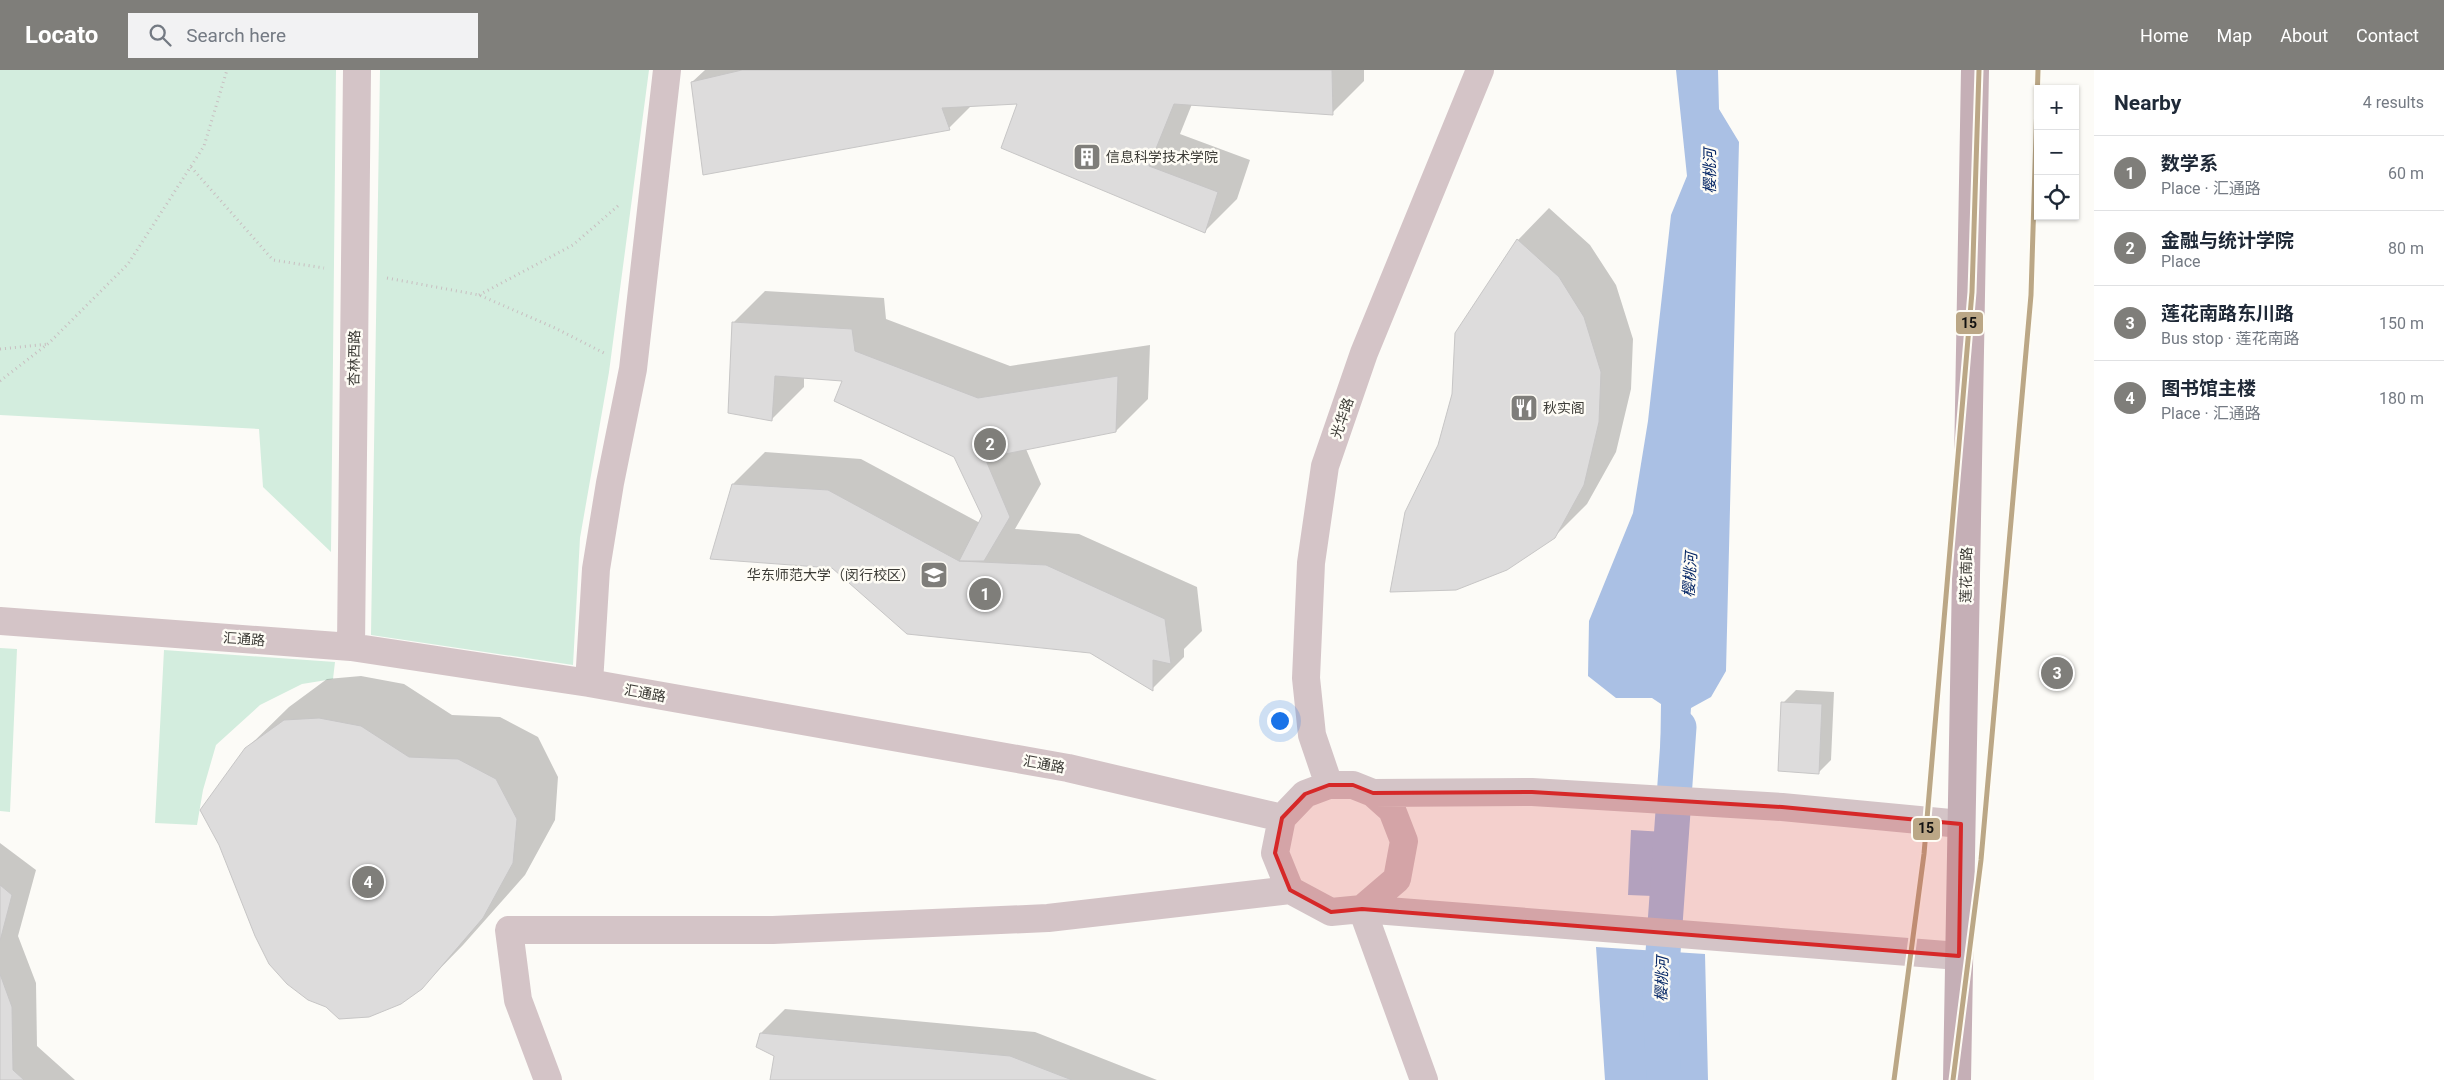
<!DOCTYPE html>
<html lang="en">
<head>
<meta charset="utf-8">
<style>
  body { margin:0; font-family:Roboto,"Noto Sans SC",sans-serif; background:#f2f2f3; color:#1f2937 }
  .controls { position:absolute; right:15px; top:15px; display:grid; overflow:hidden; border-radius:0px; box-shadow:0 1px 4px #0004 }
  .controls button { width:45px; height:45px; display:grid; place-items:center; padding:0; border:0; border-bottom:1px solid #e0e1e3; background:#fff; color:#1f2937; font:25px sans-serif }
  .you { position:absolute; left:1279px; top:650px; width:18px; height:18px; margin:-12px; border:4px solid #fff; border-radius:50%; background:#1a73e8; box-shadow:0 0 0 8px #1a73e833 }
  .badge { display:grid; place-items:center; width:32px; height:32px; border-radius:50%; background:#7f7e7a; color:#fff; font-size:16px; font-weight:700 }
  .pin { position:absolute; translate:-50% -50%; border:2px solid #fff; box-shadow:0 1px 5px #0006 }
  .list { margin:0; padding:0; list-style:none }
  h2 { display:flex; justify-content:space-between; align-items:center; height:65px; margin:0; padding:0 20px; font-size:21px }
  h2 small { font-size:16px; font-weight:400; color:#747a83 }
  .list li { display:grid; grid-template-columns:32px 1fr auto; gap:15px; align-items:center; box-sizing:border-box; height:75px; padding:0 20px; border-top:1px solid #e0e1e3 }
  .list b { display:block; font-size:19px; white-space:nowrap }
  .list p { margin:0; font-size:16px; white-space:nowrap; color:#747a83 }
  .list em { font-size:16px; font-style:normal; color:#747a83 }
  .icon { flex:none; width:28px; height:28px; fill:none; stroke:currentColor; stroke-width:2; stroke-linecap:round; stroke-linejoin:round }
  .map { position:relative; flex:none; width:2094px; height:1010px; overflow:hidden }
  header { display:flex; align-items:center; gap:30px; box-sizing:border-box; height:70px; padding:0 25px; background:#7f7e7a; color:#fff }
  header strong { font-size:24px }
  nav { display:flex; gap:28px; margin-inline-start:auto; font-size:18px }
  .search { width:350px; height:45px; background:#f2f2f3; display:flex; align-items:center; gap:12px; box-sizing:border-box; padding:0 18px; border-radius:0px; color:#747a83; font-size:19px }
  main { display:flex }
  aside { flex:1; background:#fff }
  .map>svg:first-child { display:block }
  .green { fill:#d3edde }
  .water { fill:#aac0e4 }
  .shadow { fill:#0003 }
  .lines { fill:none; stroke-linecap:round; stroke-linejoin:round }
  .canal { stroke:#aac0e4; stroke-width:35 }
  .building { fill:#dddcdc; stroke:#c7c6c6 }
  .path { stroke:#c8bec0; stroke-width:3; stroke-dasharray:1 4; stroke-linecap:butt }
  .street { stroke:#d4c4c7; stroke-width:28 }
  .primary { stroke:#c5afb6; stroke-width:28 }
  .metro-1-casing { stroke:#fefcf5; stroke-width:9 }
  .metro-1 { stroke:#bba786; stroke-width:5 }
  .marked { fill:#d62828; fill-opacity:0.2; stroke:#d62828; stroke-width:4; stroke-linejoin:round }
  .labels { text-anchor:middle; stroke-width:5; stroke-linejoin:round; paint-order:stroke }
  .poi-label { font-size:14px; fill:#3c3b36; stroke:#fefcf5; text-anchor:start }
  .street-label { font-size:14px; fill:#3c3b36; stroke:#fefcf5 }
  .water-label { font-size:15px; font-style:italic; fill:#062766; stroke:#fefcf5 }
  .line-badge { stroke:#fefcf5; stroke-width:2 }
  .pale-badge-label { font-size:14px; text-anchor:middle; font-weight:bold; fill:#111 }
</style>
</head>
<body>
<header>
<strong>Locato</strong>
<div class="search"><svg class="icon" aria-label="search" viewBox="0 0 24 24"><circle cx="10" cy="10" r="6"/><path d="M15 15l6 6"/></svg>Search here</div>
<nav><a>Home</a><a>Map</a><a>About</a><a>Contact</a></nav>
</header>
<main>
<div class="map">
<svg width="2094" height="1010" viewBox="0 0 2094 1010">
  <rect width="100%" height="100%" fill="#fcfbf7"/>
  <path class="green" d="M0 0H336L331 482 263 417 259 359 0 345Z
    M380 0H649L609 302 580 468 573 595 371 565Z
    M0 578 17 579 10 742 0 741Z
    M164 580 335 592 333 609 302 614 260 635 216 675 203 720 197 755 155 753Z"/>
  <path class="water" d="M1676 0H1718L1719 39 1739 72 1726 601 1711 627 1691 638 1686 704 1660 702 1661 634 1652 628H1616L1588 606 1589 551 1633 443 1648 351 1671 145 1687 106Z
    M1631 760 1682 763 1678 827 1628 825Z
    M1596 877 1705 884 1708 1010H1605Z"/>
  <path class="shadow" d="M705 0H1364V11L1332 43 1192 34 1180 64 1250 90 1237 129 1205 161 1019 32 972 35 949 58 692 12Z
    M1549 138 1590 175 1616 215 1633 269 1631 319 1616 382 1587 434 1554 467 1440 376 1518 170Z
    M765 221 884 228 886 249 1010 296 1150 275 1148 329 1116 361 1026 379 1041 414 1015 459 1079 464 1197 517 1202 561 1184 579V587L1152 619 1091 582 833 497 733 414 765 382 861 389 980 453 984 446 955 386 844 310 804 307V317L772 349 733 253Z
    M361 606 404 614 452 645 500 647 538 667 558 707 555 750 525 805 463 875 421 918 246 679 289 637 327 609Z
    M1796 620 1834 622 1831 690 1818 703 1783 633Z
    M0 773 36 800 18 866 36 913 37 976 75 1010H0Z
    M785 939 1035 962 1157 1010H771L776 985 761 963Z"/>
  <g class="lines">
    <path class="canal" d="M1664 1010 1660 925 1679 657"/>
  </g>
  <path class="building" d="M742 0H1332L1333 45 1174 34 1149 96 1218 122 1205 163 1001 78 1017 34 942 38 950 60 703 105 691 12Z
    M1517 169 1559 207 1584 247 1601 302 1599 352 1584 415 1555 468 1507 500 1456 520 1390 522 1405 442 1438 375 1452 324 1455 263Z
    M732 252 852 259 855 281 978 328 1118 306 1116 362 985 388 1010 447 984 491H959L982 446 954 387 834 331 842 311 775 306 772 351 728 343Z
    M732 414 828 420 959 491 1046 495 1165 549 1171 594 1153 590V621L1090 583 907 564 832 498 710 489Z
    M1781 632 1822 634 1819 704 1778 701Z
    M319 648 361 656 409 687 458 689 496 709 517 749 513 793 483 848 422 919 401 934 369 947 339 949 326 937 308 930 287 914 269 894 255 866 219 775 200 740 245 678 284 650Z
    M0 815 12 825 0 871Z
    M0 904 12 937 13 1000 24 1010H0Z
    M760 963 1010 986 1072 1010H770L774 986 756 977Z"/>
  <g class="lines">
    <path class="path" d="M191 97 273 190 324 198
      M387 208 479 225 555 258 604 283
      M479 225 573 175 619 135
      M0 279 49 274
      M0 311 49 273 128 194 204 76 227 0"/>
    <path class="street" d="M0 551 351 577 589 613 1068 698 1282 748
      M351 577 357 0
      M589 613 596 499 610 413 633 299 667 0
      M1329 715 1312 665 1306 608 1311 493 1325 396 1364 283 1480 0
      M1329 715H1353L1373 723 1392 740 1404 771 1397 809 1362 839 1331 842 1290 820 1275 783 1282 748 1305 724Z
      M1373 723 1532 722 1782 737 1961 754
      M548 1010 518 930 509 860H773L1048 848 1290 820
      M1424 1010 1362 839 1959 886"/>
    <path class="primary" d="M1957 1010 1975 0"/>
    <defs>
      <path id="metro-1" d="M1894 1010 1924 784 1972 222 1979 0
        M1953 1010 1981 790 2031 225 2038 0"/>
    </defs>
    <use href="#metro-1" class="metro-1-casing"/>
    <use href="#metro-1" class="metro-1"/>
  </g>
  <path class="marked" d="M1329 715H1353L1373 723 1532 722 1782 737 1961 754 1959 886 1362 839 1331 842 1290 820 1275 783 1282 748 1305 724Z"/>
  <defs>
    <symbol id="building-square" viewBox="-11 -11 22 22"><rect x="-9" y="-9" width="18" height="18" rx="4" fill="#7f7e7a" stroke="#fefcf5"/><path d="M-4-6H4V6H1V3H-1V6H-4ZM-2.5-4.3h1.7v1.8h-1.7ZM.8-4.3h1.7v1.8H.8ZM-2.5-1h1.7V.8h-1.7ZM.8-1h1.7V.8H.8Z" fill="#fff"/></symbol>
    <symbol id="restaurant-square" viewBox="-11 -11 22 22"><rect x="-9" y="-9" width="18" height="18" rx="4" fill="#7f7e7a" stroke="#fefcf5"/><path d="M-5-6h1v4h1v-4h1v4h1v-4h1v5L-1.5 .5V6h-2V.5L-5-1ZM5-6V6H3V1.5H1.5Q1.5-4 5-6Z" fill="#fff"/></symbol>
    <symbol id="university-square" viewBox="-11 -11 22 22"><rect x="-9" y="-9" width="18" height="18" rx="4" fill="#7f7e7a" stroke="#fefcf5"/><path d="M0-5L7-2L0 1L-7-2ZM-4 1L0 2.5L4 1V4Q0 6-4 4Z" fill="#fff"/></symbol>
  </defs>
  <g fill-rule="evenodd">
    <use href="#building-square" x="1071" y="71" width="32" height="32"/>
    <use href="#restaurant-square" x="1508" y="322" width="32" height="32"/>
    <use href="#university-square" x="918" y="489" width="32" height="32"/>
  </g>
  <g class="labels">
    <g class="poi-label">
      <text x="1106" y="92">信息科学技术学院</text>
      <text x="1543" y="343">秋实阁</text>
      <text x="915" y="510" text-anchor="end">华东师范大学（闵行校区）</text>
    </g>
    <g class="street-label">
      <text transform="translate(354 288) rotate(-89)" y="5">杏林西路</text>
      <text transform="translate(1342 348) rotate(-71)" y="5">光华路</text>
      <text transform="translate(1966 505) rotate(-89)" y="5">莲花南路</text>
      <text transform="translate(244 569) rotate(4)" y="5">汇通路</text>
      <text transform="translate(645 623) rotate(10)" y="5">汇通路</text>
      <text transform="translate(1044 694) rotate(10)" y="5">汇通路</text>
    </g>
    <g class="water-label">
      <text transform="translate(1710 101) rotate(-90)" y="5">樱桃河</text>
      <text transform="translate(1690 505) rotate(-86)" y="5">樱桃河</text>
      <text transform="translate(1662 909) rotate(-88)" y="5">樱桃河</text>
    </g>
  </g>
  <g class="line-badge">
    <rect x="1955" y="241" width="29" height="24" rx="5" fill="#bba786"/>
    <rect x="1912" y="747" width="29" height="24" rx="5" fill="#bba786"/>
  </g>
  <g class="pale-badge-label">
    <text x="1969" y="258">15</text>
    <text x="1926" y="763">15</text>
  </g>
</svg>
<div class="controls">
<button>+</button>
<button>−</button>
<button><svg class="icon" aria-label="locate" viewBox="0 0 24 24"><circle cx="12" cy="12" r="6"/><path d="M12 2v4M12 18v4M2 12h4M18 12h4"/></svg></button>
</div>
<div class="you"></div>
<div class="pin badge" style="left:985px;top:524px">1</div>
<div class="pin badge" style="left:990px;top:374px">2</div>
<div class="pin badge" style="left:2057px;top:603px">3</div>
<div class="pin badge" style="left:368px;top:812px">4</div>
</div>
<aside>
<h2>Nearby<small>4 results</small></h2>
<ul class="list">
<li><span class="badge">1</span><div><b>数学系</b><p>Place · 汇通路</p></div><em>60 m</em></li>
<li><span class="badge">2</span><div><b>金融与统计学院</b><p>Place</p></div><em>80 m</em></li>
<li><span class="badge">3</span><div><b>莲花南路东川路</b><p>Bus stop · 莲花南路</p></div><em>150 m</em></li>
<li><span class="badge">4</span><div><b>图书馆主楼</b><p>Place · 汇通路</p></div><em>180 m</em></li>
</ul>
</aside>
</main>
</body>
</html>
